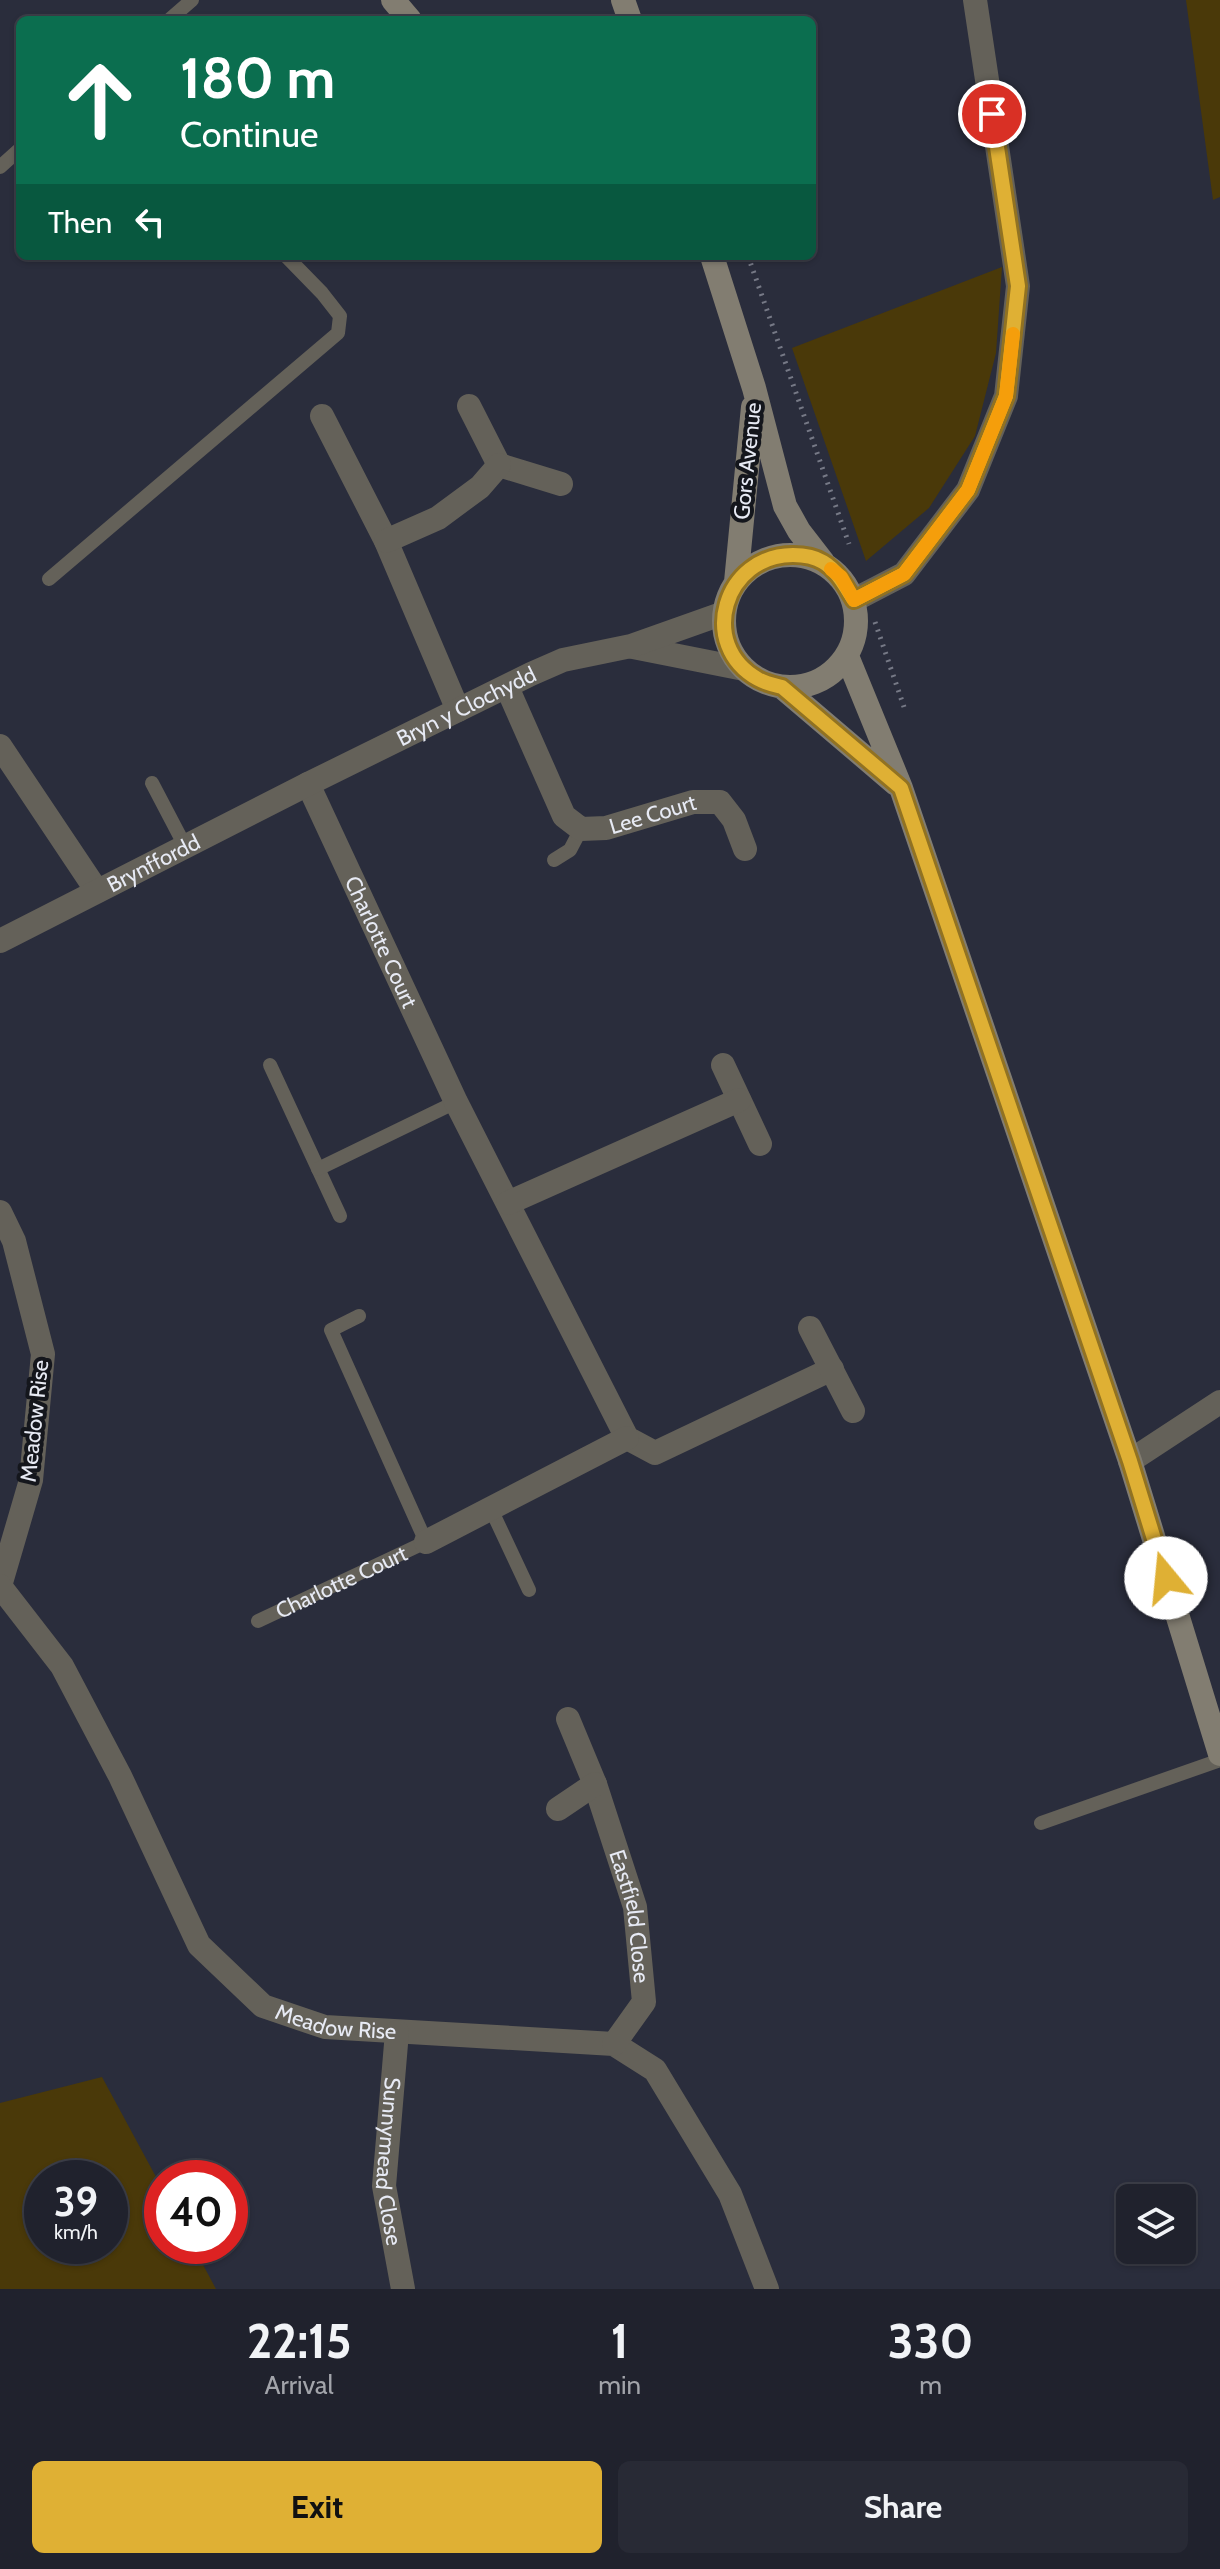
<!DOCTYPE html>
<style>
:root{--surface:#20222d;--page:#282a35;--text:#f1f3f6;--muted:#a2a4aa;--line:#3d3f49;--accent:#dfb034}
body{margin:0;font-family:Cabin,sans-serif;background:var(--page);color:var(--text);height:100vh;display:flex;flex-direction:column;font-size:30px;white-space:nowrap}
*{box-sizing:border-box;margin:0}
p{font-size:26px;color:var(--muted)}
.icon{flex:none;width:44px;height:44px;fill:none;stroke:currentColor;stroke-width:2;stroke-linecap:round;stroke-linejoin:round}
.map{position:relative;height:2289px;overflow:hidden}
.side{display:flex;flex-direction:column;background:var(--surface);flex:1}
.side>*{flex:none}
.top-card{position:absolute;left:16px;top:16px;width:800px;height:244px;border-radius:12px;box-shadow:0 2px 6px #0004,0 0 0 2px var(--line);background:#0b6e4f;color:#fff;overflow:hidden}
.controls{position:absolute;left:1116px;top:2184px;display:grid;gap:16px}
.controls a{display:grid;place-items:center;width:80px;height:80px;border-radius:12px;background:var(--surface);box-shadow:0 2px 6px #0004,0 0 0 2px var(--line);font-size:40px}
.speed{position:absolute;left:24px;top:2160px;display:flex;gap:16px;font-size:40px;font-weight:700;text-align:center}
.speed>*{display:grid;place-content:center;width:104px;height:104px;border-radius:50%;background:var(--surface);box-shadow:0 2px 6px #0004,0 0 0 2px var(--line);line-height:1}
.speed small{font-size:20px;font-weight:400}
.speed .limit{border:12px solid #d22;background:#fff;color:#111}
.pin{position:absolute;display:grid;place-items:center;width:68px;height:68px;color:#fff;margin:-34px;border:4px solid #fff;border-radius:50%;box-shadow:0 2px 8px #0007}
.me{position:absolute;width:88px;margin:-44px;rotate:343deg;stroke-linejoin:round;filter:drop-shadow(0 0 6px #0008)}
.turn{display:flex;align-items:center;gap:28px;height:168px;padding:0 32px;font-size:36px}
.turn .icon{width:104px;height:104px;stroke-width:2.5}
.turn b{display:block;font-size:56px;line-height:68px}
.then{display:flex;align-items:center;height:76px;padding:0 32px;background:#0003;gap:16px;font-size:30px}
.eta{display:flex;justify-content:space-evenly;align-items:center;height:136px;text-align:center}
.eta b{font-size:48px;font-weight:700;line-height:56px}
.action{display:flex;gap:16px;margin-top:auto;padding:16px 32px}
.action a{flex:1;height:92px;border-radius:12px;background:var(--accent);color:#111;font-size:32px;font-weight:700;line-height:92px;text-align:center}
.action a+a{background:var(--page);color:var(--text)}
.map>svg:first-child{display:block}
</style>
<div class="map">
<svg width="1220" height="2289" viewBox="0 0 1220 2289">
<rect width="100%" height="100%" fill="#2a2d3c"/>
<!-- green -->
<path fill="#4a3909" fill-rule="evenodd" d="M1186 0H1220V197L1213 200Z
M1002 267 996 353 975 436 929 508 866 561 792 348Z
M102 2077 162 2188V2246H193L216 2289H0V2103ZM110 2178V2246H42V2178Z"/>
<g fill="none" stroke-linecap="round" stroke-linejoin="round">
<!-- path -->
<path stroke="#767986" stroke-width="5" stroke-dasharray="2 6" stroke-linecap="butt" d="M748 256 849 544
M875 622 904 707"/>
<!-- lane -->
<g stroke="#646159" stroke-width="14">
<path d="M169 20 192 0"/>
<path d="M0 167 20 149"/>
<path d="M49 579 338 333 340 316 322 293 286 256"/>
<path d="M152 783 185 846"/>
<path d="M554 860 570 850 581 829"/>
<path d="M270 1065 340 1216"/>
<path d="M318 1169 456 1102"/>
<path d="M491 1509 529 1590"/>
<path id="s1" d="M258 1621 426 1542 331 1330 359 1316"/>
<path d="M1041 1823 1220 1760"/>
</g>
<!-- street -->
<g stroke="#646159" stroke-width="24">
<path d="M469 406 499 465 561 484"/>
<path d="M322 416 386 541 458 710"/>
<path d="M386 541 438 518 480 487 499 465"/>
<path d="M854 600 904 574 968 490 1006 396 1018 286 975 0"/>
<path d="M633 647 744 669"/>
<path id="s2" d="M507 687 564 816 581 829 606 828 693 802H720L734 820 745 849"/>
<path d="M0 746 97 891"/>
<path id="s3" d="M308 784 456 1102 627 1438 655 1453 832 1369"/>
<path id="s4" d="M0 941 308 784 531 674 563 660 631 646 724 613"/>
<path d="M723 1065 760 1144"/>
<path d="M508 1203 739 1100"/>
<path d="M0 1212 14 1241 43 1354 31 1480 0 1586"/>
<path d="M810 1328 853 1411"/>
<path d="M1130 1461 1220 1402"/>
<path d="M426 1542 627 1438"/>
<path id="s5" d="M0 1586 62 1666 120 1776 199 1945 263 2006 325 2027 614 2044 655 2070 730 2194 767 2289"/>
<path id="s6" d="M568 1719 595 1784 635 1907 644 2002 614 2044"/>
<path d="M558 1809 595 1784"/>
<path id="s7" d="M397 2032 384 2186 403 2289"/>
</g>
<!-- secondary -->
<path stroke="#827d71" stroke-width="24" d="M393 0 410 20
M623 0 630 20
M712 256 754 388 785 506 799 531 823 562
M724 621a66 66 0 1 1 132 0a66 66 0 1 1-132 0Z
M736 582 753 407
M847 656 901 788 1130 1461 1220 1754
M782 687 896 784"/>
</g>
<g fill="none" stroke-linecap="round" stroke-linejoin="round">
<defs>
<path id="route" d="M992 114 1018 286 1006 396 968 490 904 574 854 600C845 586 838 571 823 562 815 557 803 555 793 555 724 555 697 645 758 679 765 683 774 685 782 687L901 788 1130 1461 1166 1578"/>
</defs>
<!-- route casing -->
<use href="#route" stroke="#917222" stroke-width="20"/>
<!-- route -->
<use href="#route" stroke="#dfb034" stroke-width="14"/>
<!-- slow -->
<path stroke="#f59e0b" stroke-width="14" d="M831 569 841 577 854 600 904 574 968 490 1006 396 1013 334"/>
</g>
<g text-anchor="middle" stroke-width="8" stroke-linejoin="round" paint-order="stroke">
<!-- street labels -->
<g font-size="22" fill="#e7eaf4" stroke="#14161c">
<text transform="translate(747 461) rotate(-84)" y="8">Gors Avenue</text>
<text dy="8" stroke="none"><textPath href="#s4" startOffset="522">Bryn y Clochydd</textPath></text>
<text dy="8" stroke="none"><textPath href="#s2" startOffset="236">Lee Court</textPath></text>
<text dy="8" stroke="none"><textPath href="#s4" startOffset="172">Brynffordd</textPath></text>
<text dy="8" stroke="none"><textPath href="#s3" startOffset="174">Charlotte Court</textPath></text>
<text transform="translate(34 1421) rotate(-84)" y="8">Meadow Rise</text>
<text dy="8" stroke="none"><textPath href="#s1" startOffset="92">Charlotte Court</textPath></text>
<text dy="8" stroke="none"><textPath href="#s6" startOffset="208">Eastfield Close</textPath></text>
<text dy="8" stroke="none"><textPath href="#s5" startOffset="576">Meadow Rise</textPath></text>
<text dy="8" stroke="none"><textPath href="#s7" startOffset="130">Sunnymead Close</textPath></text>
</g>
</g>
</svg>
<div class="controls">
<a><svg class="icon" aria-label="layers" viewBox="0 0 24 24"><path d="M12 4l9 5-9 5-9-5zM3 14l9 5 9-5"/></svg></a>
</div>
<div class="speed"><div>39<small>km/h</small></div><div class="limit">40</div></div>
<div class="pin" style="left:992px;top:114px;background:#d93025"><svg class="icon" aria-label="arrive" viewBox="0 0 24 24"><path d="M6 21V4h12l-3 4 3 4H6"/></svg></div>
<svg class="me" style="left:1166px;top:1578px" viewBox="-20 -20 40 40"><circle r="19" fill="#fff"/><path d="M0-13L10 11 0 6-10 11z" fill="#dfb034"/></svg>
<div class="top-card">
<div class="turn"><svg class="icon" aria-label="ahead" viewBox="0 0 24 24"><path d="M12 20V5M6 11l6-6 6 6"/></svg><div><b>180 m</b>Continue</div></div>
<div class="then">Then<svg class="icon" aria-label="left" viewBox="0 0 24 24"><path d="M17 20v-9H6M10 6l-5 5 5 5"/></svg></div>
</div>
</div>
<section class="side">
<div class="eta">
<div><b>22:15</b><p>Arrival</p></div>
<div><b>1</b><p>min</p></div>
<div><b>330</b><p>m</p></div>
</div>
<div class="action"><a>Exit</a><a>Share</a></div>
</section>
